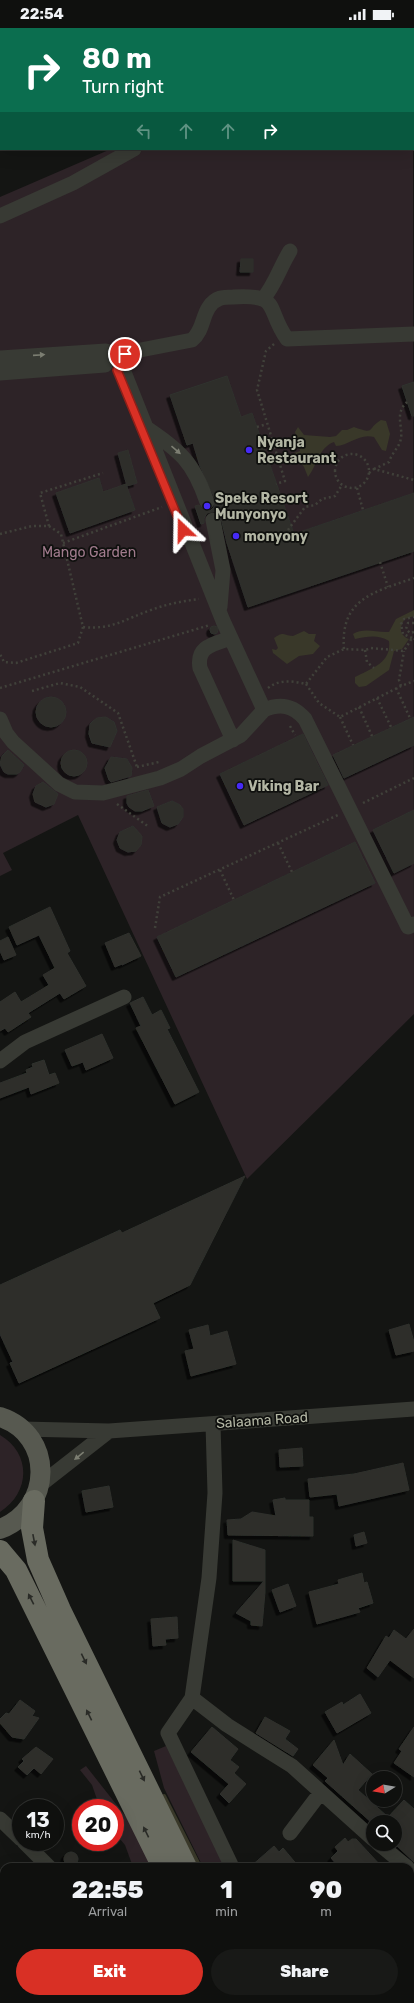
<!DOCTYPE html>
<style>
:root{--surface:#0f100e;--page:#181917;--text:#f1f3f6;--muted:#9b9d9e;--line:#2f302e;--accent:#d93025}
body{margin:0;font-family:Rubik,sans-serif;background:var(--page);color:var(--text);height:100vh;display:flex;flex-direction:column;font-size:15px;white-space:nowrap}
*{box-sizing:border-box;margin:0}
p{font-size:13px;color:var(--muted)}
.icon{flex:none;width:22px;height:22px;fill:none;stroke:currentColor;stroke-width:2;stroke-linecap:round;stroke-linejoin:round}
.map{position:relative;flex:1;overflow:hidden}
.side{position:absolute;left:0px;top:1835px;width:414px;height:140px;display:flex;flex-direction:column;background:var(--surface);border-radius:12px 12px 0 0;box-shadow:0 4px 16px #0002,0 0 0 1px var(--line)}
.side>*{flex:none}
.top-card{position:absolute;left:0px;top:0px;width:414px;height:122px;box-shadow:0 4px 16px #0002,0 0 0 1px var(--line);background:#0b6e4f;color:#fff;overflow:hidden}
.needle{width:26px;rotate:259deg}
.controls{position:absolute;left:366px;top:1743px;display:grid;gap:8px}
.controls a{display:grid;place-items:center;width:36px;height:36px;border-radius:50%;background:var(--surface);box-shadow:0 4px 16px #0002,0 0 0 1px var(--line);font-size:20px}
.speed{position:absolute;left:12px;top:1771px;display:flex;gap:8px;font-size:20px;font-weight:700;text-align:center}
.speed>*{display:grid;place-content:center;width:52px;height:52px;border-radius:50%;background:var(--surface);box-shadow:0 4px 16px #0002,0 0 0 1px var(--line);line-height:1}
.speed small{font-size:10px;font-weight:400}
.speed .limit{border:6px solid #d22;background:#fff;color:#111}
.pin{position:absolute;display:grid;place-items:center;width:34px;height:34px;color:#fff;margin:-17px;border:2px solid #fff;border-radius:50%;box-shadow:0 1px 4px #0007}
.me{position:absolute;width:44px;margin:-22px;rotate:337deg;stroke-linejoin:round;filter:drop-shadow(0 0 3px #0008)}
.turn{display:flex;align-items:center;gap:14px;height:84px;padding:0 16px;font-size:18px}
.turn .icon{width:52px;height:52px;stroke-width:2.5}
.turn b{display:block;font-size:28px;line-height:34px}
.lanes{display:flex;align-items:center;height:38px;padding:0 16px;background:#0003;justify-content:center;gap:20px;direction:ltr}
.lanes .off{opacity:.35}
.eta{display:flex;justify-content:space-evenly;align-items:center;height:68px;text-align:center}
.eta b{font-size:24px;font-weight:800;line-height:28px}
.action{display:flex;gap:8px;margin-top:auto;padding:8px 16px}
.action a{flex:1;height:46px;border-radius:24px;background:var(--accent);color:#fff;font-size:16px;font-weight:800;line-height:46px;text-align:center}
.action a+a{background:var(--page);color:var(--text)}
.status{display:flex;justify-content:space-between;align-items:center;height:28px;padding:0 20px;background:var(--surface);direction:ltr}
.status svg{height:11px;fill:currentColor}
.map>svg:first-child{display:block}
</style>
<div class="status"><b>22:54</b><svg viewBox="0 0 49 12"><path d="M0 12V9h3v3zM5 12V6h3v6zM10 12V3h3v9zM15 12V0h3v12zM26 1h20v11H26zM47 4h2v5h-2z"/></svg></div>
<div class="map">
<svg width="414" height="1975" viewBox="0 0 414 1975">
<defs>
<filter id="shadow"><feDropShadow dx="-3.5" dy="3.5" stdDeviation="0" flood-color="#0009"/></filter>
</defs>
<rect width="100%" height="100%" fill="#141513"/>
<!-- green -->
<path fill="#2d2327" d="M43 0H241L239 1Z
M413 40 414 986 247 1151 78 787 3 825 12 842 0 848V169L111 121H413Z
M0 1407C32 1426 30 1465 0 1484Z
M166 1718 227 1839H203L164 1760 154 1723Z
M86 1738 127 1790 155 1839H133L125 1817 115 1805V1780H100L92 1757 80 1742Z
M191 1971H219L221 1975H193Z
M270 1971H298L301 1975H272Z"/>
<!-- water -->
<path fill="#393829" d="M377 0H414V41L413 1Z
M381 392 386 393 390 406 386 423 382 422 374 409C359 405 350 417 336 418L334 414C319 419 317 438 308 449L304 439 294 425 300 423 295 404 298 399 304 407 330 409 336 408 342 402H347L354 399C376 407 366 401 381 392Z
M414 582V588L405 591C399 599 399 607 409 611L402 621 394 623 389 642 366 658 359 659 355 655V649C370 641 392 635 389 613 377 606 367 609 355 611L353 606C365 599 376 605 389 604L396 591Z
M304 603 309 606H316L314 613 320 618 313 626 299 628 287 636 273 625 272 621 276 622 278 620 274 610C284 603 282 607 293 608Z"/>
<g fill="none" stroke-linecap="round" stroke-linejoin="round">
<!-- stream -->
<path stroke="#393829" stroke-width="4" d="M164 1768 200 1839
M266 1971 268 1975"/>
</g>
<!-- building -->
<path fill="#2e2f2b" stroke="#2f312d" filter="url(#shadow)" d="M241 231H253V244H240Z
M227 348 241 389 252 385 294 506 414 465V523L248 579 227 515 220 486 216 483 207 485 204 490V495L201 496 195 478 199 477 202 481 210 483 214 479 215 471 200 438 193 415 187 417 170 367Z
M414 354V388H412L402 358Z
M128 422 137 455 127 458 118 425Z
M99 450 103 464 126 456 135 482 70 505 56 465Z
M210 602a4 4 0 1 1 8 0a4 4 0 1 1-8 0Z
M36 684a15 15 0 1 1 30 0a15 15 0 1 1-30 0Z
M106 689 114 694 117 703 110 719 92 715 89 706 90 696 93 693 97 690Z
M414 689V717L344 750 333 727Z
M303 706 328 757 244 797 220 746Z
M8 722 24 737 20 744 17 746H8L4 744 0 736 2 728Z
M61 735a13 13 0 1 1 26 0a13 13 0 1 1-26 0Z
M111 729 127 731 132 740 131 748 111 754 109 752 105 740Z
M43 754 58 766 54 776 46 779 35 774 33 766 36 758Z
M148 762 154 778 142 783H135L129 779 127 775V768Z
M172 773 180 777 183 781V789L178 796 170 799 162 795 157 779Z
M414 782V835L394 845 373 802Z
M133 798 142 808 141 817 136 823 128 824 120 820 117 812 120 804Z
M355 814 375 855 176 949 157 909Z
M50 879 70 923 67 925 86 958 64 971 60 965 28 985 31 989 8 1004 5 1000 0 1003V974L15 964 21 974 49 957 43 947 55 940 39 907 17 917 9 899Z
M129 905 141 928 122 937V936L115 939 105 915Z
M8 909 16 927 4 932 0 923V913Z
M143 969 152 987 161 982 170 1000 167 1001 199 1064 175 1076 136 1000 141 998 130 975Z
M102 1006 113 1030 86 1042 83 1034 72 1038 65 1022Z
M44 1032 49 1047 55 1045 59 1055 31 1066 29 1059 0 1070V1055L27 1045 26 1042 33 1039 32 1036Z
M245 1148 190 1257 153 1275 160 1290 19 1355 10 1335 13 1334 0 1306V1257L120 1202 122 1205Z
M409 1296 414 1314V1323L396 1327 389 1302Z
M208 1297 210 1308 227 1303 236 1336 191 1348 185 1323 194 1321 189 1302Z
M302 1420 303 1438 280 1439 279 1422Z
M403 1435 409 1462 339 1478 337 1466 310 1469 308 1451 354 1446Z
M109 1458 113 1479 86 1484 82 1463Z
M285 1470V1472H309V1489H313V1508L228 1507 227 1492 241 1491 252 1484 276 1488 273 1472Z
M364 1504 367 1515 356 1518 354 1507Z
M233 1512 265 1522V1564L262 1598 251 1597V1593L236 1585 264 1553H233Z
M362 1545 364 1555 367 1554 373 1575 358 1580 360 1584 317 1596 309 1564 339 1556 338 1552Z
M288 1556 296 1578 280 1584 272 1562Z
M177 1589 178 1610 165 1611 166 1617 153 1618 151 1591Z
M414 1601V1650L390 1632 378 1649 367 1640 386 1608 389 1610 394 1602 406 1611Z
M360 1666 371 1685 337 1705 325 1684 342 1674 343 1677Z
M20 1672 35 1683 32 1688 39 1690 24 1711 12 1709 0 1695V1691L6 1685 9 1686Z
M265 1689 290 1703 285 1711 298 1721 293 1728 256 1705Z
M212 1699 238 1721 230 1732 239 1739 234 1745 246 1756 229 1775 220 1766 229 1756 191 1724Z
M414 1699V1749L394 1735 402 1723 399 1721Z
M334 1712 343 1737 350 1726 372 1746 358 1762 388 1789 404 1772 414 1781V1834L395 1816V1794H371L325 1753 328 1750 313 1737Z
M36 1719 53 1731 41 1746 34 1740 27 1747 18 1739 24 1733 22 1731Z
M345 1810 348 1814 352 1811H356L382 1839H339L331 1830 338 1823 335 1819Z
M274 1818 279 1824 283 1820 299 1839H250Z
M64 1831a7 7 0 1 1 14 0a7 7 0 1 1-14 0Z"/>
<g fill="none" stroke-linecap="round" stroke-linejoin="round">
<!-- path -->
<path stroke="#40413a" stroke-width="2.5" stroke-dasharray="2 3" stroke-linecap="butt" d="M354 0 355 1
M274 316 266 323 257 362 285 453 276 456
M257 399 267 396
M335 443a17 17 0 1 1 34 0a17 17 0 1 1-34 0Z
M374 441 389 434C392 425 398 420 400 414 405 400 393 387 407 374
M369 445 374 441 414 452
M357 460 363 482
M49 498 40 465 103 445
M0 506 32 498H49L61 506 83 599 78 615 16 635 4 634 0 626
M285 506 305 479 315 477 322 471 335 468 342 457
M63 515 162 479
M380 534 388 559
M414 595H408L406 601 410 605 414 604
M83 599C112 602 125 591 151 582 167 576 183 573 199 571
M412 610 403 606 401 596 404 591 414 589
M344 621C340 570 375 564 414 550
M365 622 367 634 374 640
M306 656 319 675 340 689 401 658 414 653
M401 658 399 652 404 623
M0 660 210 597
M268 660C279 651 293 653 306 656L327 629 344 621 365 622 371 620 404 623 412 610 414 611
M396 660 410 690
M32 663 60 655 80 659 118 685 137 739
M377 670 391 699
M359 679 372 708
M340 689 353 717
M290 698 295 707
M137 739 159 734
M363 775 414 750
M117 776 149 799
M278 815 292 844
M220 842 234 872
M155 900 160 869 338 787
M304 1971 307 1975"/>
<!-- minor -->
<path stroke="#383a34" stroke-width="15" d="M413 59 414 60
M0 188 73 155 134 121
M263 271C275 257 280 239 290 223
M125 325 192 312C203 303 202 289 209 279 216 269 223 269 233 269 282 266 265 280 287 311L414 306
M0 330 106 323
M122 339 223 593 264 682C280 675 293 677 305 691L408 899 414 896
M0 345 105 337
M145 399C180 423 193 433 207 474
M213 492 223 542 220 579
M231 610C214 616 196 618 200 640L233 712
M0 691 6 705 13 714 59 756 75 764 103 765 160 750 181 741 201 728 241 707 264 682
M0 1033 25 1014 124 969
M213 1396 215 1465 209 1550 192 1670 168 1705 232 1839
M22 1401 109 1403 414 1381
M40 1457 109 1403
M192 1670 227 1697 292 1738 373 1811
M0 1791 21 1811
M290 1805 321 1764
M24 1814 49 1839
M379 1816 407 1839
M165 1971 168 1975
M109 1975 112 1971"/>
<!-- major -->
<path stroke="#575950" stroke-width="20" d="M0 1389C55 1407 53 1481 0 1501"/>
<!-- highway -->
<path stroke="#696b60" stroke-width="22" d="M34 1473 32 1500 38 1532 60 1582 186 1839
M0 1523 16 1542 163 1839
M228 1971 230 1975
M251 1971 253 1975"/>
</g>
<!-- one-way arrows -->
<defs><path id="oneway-solid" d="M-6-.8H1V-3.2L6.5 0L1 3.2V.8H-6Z"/></defs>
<g fill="#7c7e72">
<use href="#oneway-solid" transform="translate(39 327) rotate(-4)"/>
<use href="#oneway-solid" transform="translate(176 422) rotate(41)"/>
<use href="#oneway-solid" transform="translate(79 1428) rotate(141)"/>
</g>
<g fill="#2a2b27">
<use href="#oneway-solid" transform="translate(34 1512) rotate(79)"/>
<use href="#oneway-solid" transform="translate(31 1571) rotate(-117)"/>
<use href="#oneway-solid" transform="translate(84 1631) rotate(64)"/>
<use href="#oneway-solid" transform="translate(89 1687) rotate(-116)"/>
<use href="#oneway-solid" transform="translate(142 1748) rotate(64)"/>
<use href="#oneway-solid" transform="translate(146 1804) rotate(-116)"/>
</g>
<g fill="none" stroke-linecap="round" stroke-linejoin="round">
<defs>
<path id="route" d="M125 326V335L117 342 183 502"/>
</defs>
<!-- route casing -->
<use href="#route" stroke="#8d1f18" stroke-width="10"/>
<!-- route -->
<use href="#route" stroke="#d93025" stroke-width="7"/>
</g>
<!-- markers -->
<g fill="#462af6" stroke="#0f100e" stroke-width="1.5">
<circle cx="249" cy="422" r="4"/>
<circle cx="207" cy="478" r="4"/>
<circle cx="236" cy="508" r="4"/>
<circle cx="240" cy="758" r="4"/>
</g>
<g text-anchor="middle" stroke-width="3.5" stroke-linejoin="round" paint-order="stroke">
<!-- poi labels -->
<g font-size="14" font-weight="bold" fill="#b3b6a4" stroke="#0f100e" text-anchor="start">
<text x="257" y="419">Nyanja<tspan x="257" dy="16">Restaurant</tspan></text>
<text x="215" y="475">Speke Resort<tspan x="215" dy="16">Munyonyo</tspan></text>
<text x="244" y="513">monyony</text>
<text x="248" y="763">Viking Bar</text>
</g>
<!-- park labels -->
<g font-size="14" fill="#a17b8d" stroke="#0f100e">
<text x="89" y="529">Mango Garden</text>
</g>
<!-- street labels -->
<g font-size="14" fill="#b3b6a4" stroke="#0f100e">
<text transform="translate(262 1392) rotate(-4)" y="5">Salaama Road</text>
</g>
</g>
</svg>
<div class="controls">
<a><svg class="needle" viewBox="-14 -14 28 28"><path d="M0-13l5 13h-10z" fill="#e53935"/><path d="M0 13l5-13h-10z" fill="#9b9d9e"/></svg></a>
<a><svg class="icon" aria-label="search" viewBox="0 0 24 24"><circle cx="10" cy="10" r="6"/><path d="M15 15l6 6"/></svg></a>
</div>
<div class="speed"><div>13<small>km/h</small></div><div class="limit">20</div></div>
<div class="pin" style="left:125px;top:326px;background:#d93025"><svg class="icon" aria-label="arrive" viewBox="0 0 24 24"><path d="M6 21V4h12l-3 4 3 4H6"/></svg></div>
<svg class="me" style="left:183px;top:502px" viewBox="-20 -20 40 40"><path d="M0-17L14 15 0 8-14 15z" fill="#d93025" stroke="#fff" stroke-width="4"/></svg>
<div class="top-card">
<div class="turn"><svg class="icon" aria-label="right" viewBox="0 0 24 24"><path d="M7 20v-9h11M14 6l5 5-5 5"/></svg><div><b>80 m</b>Turn right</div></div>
<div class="lanes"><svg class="icon off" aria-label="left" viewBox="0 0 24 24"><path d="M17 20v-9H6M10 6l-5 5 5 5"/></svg><svg class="icon off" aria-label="ahead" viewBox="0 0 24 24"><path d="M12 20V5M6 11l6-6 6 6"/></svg><svg class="icon off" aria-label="ahead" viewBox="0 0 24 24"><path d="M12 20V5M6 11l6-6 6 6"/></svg><svg class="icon" aria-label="right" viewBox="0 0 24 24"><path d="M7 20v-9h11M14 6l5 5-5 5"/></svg></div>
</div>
<section class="side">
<div class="eta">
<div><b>22:55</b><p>Arrival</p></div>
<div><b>1</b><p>min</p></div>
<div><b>90</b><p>m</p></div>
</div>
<div class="action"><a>Exit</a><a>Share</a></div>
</section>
</div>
